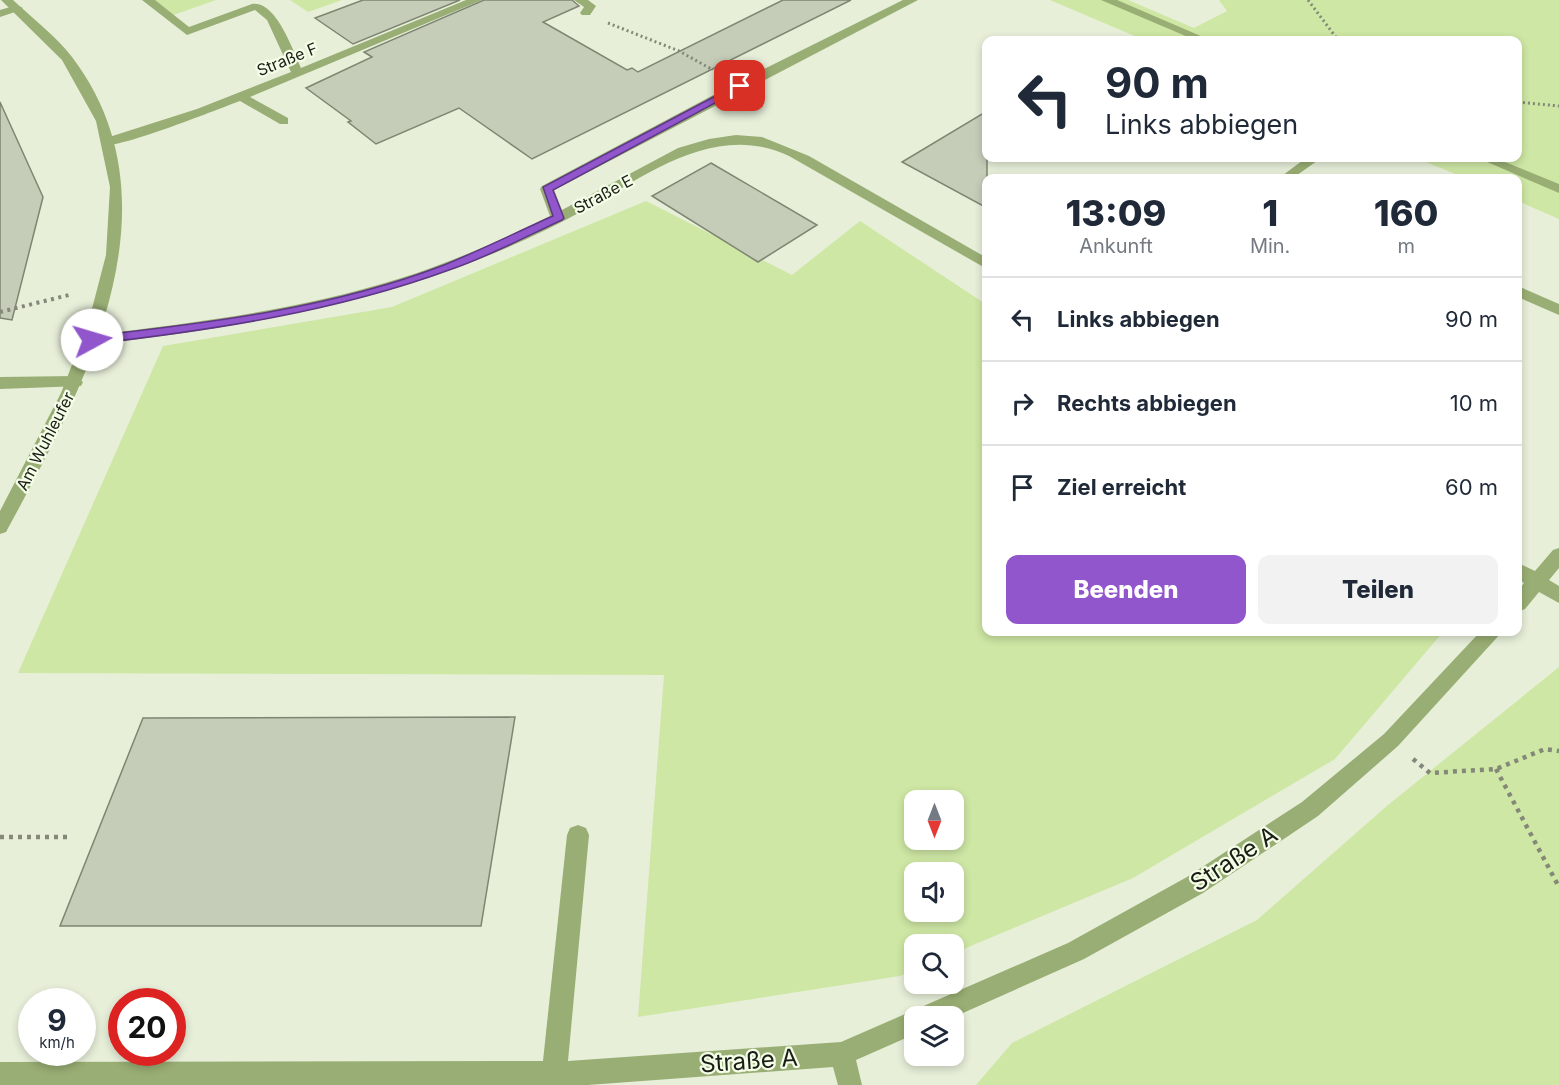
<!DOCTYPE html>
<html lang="de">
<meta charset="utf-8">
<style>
:root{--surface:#fff;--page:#f2f2f3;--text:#1f2937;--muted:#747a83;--line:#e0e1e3;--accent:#9155cc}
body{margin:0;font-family:Inter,sans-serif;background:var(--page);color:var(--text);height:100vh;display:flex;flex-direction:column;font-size:22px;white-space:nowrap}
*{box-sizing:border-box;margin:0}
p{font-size:20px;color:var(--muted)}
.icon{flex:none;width:33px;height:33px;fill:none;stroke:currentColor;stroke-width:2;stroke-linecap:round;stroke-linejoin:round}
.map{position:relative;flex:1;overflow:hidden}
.side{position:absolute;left:982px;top:174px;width:540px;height:462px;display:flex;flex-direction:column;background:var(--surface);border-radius:12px;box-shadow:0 3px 9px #0003}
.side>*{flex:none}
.hud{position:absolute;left:982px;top:36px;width:540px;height:126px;border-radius:12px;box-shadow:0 3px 9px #0003;background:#fff;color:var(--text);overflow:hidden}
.needle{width:39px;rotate:180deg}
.tools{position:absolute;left:904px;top:790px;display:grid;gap:12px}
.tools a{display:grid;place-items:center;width:60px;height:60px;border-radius:12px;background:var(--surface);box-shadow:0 3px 9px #0003;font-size:30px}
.speed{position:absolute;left:18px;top:988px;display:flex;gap:12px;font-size:30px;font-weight:700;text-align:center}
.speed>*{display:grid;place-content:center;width:78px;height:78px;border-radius:50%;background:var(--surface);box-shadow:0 3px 9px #0003;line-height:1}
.speed small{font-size:15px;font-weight:400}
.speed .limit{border:9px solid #d22;background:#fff;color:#111}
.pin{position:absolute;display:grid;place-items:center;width:51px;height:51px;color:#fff;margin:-26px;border-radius:12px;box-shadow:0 3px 9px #0006}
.me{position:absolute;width:66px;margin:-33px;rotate:84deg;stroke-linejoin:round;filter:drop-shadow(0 0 4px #0008)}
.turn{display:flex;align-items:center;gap:21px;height:126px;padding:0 24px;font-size:27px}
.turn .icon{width:78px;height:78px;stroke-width:2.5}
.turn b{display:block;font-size:42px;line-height:51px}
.eta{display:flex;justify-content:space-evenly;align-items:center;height:102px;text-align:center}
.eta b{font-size:36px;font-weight:800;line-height:42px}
.action{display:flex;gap:12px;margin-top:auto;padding:12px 24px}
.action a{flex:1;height:69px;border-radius:12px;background:var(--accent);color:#fff;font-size:24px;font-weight:800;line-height:69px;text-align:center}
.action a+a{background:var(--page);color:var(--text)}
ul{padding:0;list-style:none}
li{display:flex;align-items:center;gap:18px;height:84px;padding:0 24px;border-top:2px solid var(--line)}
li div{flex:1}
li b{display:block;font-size:22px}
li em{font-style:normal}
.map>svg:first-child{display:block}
</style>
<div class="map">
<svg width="1559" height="1085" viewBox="0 0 1559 1085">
<rect width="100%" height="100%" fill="#e7efd9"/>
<!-- green -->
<path fill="#cee7a4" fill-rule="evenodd" d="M148 0H216L168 17Z
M290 0H342L308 12Z
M1050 0H1128L1194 28 1227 11 1219 0H1559V219L1518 201V178H1465L1416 158H1518V40H1144Z
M646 201 792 275 860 221 987 305V632H1443L1335 759 1133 878 954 953V945H915V970L900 976 638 1017 664 675 18 673 163 346 392 307ZM915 801H954V840H915ZM915 873H954V912H915Z
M1559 667V1085H976L1012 1043 1257 920 1388 805Z"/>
<!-- building -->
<path fill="#c5cdb8" stroke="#7e8572" stroke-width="1.5" d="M363 0H460L353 44 315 18Z
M484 0H572L579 6 543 22 627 70 632 68 638 72 783 0H851L532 159 459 108 376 144 348 122 351 121 306 88 372 57 364 52Z
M0 102 43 197 12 320 0 318Z
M987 111V208L902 162Z
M711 163 817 225 758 262 652 196Z
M515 717 481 926H60L143 718Z"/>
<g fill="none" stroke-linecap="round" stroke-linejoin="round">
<!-- path-far2 -->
<path stroke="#838879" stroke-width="3" stroke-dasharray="2 3" stroke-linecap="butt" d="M1308 0 1338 40
M608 23 679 51 713 70
M1518 102 1559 106"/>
<!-- path-far1 -->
<path stroke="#838879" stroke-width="4" stroke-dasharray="3 4.5" stroke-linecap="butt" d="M0 312 69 295"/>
<!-- path -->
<path stroke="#838879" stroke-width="4.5" stroke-dasharray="4 5" stroke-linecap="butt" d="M1413 759 1430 773 1496 769 1545 749 1559 751
M1496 769 1559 887
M0 837H68"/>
<!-- service -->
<path fill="#99ae74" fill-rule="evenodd" d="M142 0H155L189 27 252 4C276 0 293 51 301 68L466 0H482L250 97 288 118V124H280L240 101C218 109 119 149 103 145V139L197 109 291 72 267 20 255 10 187 35Z
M574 0H588L596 6 590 15H582L580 13 584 7Z
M903 0H918L554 190 562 210 678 148 709 139 736 135 762 137 809 156 987 258V269L789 156C715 121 647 175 584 210 428 296 266 324 92 345L84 340 92 335C195 323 299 310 398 279 451 263 501 240 550 216L540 189 542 186 736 83Z
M1101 0H1117L1210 40H1195Z
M17 5 23 8 21 10 0 17V10Z
M1306 158H1321L1293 178H1279Z
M1478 158H1495L1559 184V193Z
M1518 286 1559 304V315L1518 297Z
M75 376 83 382 81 386 0 389V377Z
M1559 548V568L1549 580 1559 586V603L1539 592 1525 609 1518 612V591L1524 583 1518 579V563L1535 571 1553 550Z
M1480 632H1502L1398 746 1318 816 1203 893 1084 959 954 1017H915V1034L856 1060 862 1085H838L833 1067 588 1085H0V1062L543 1061 567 835 570 828 578 825 586 828 589 835 568 1061 841 1042 1068 943 1187 877 1302 802 1384 734Z"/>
<!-- minor -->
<path fill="#99ae74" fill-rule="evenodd" d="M1 0H13C32 18 56 36 72 57 185 206 82 392 6 532L0 534V511L61 393 88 324 106 255 110 187 96 121 62 60Z"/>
</g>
<!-- route -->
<path fill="#9155cc" stroke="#5e3785" stroke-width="1.5" d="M740 83 744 86 743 88 553 190 564 218 562 220C525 237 488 257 449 270 334 312 213 330 92 344L86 340 92 336C210 323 332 308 444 265 481 250 517 232 553 216L543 187Z"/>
<g text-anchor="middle" stroke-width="4.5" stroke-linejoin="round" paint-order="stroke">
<!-- far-street labels -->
<g font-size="16" fill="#1a1d15" stroke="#f4fde7">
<text transform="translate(287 59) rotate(-22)" y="6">Straße F</text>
<text transform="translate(603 194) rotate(-28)" y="6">Straße E</text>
<text transform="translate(45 441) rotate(-63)" y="6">Am Wuhleufer</text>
</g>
<!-- near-street labels -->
<g font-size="24" fill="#1a1d15" stroke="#f4fde7">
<text transform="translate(1234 859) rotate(-33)" y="8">Straße A</text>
<text transform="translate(749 1061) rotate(-4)" y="8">Straße A</text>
</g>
</g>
</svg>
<div class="tools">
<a><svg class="needle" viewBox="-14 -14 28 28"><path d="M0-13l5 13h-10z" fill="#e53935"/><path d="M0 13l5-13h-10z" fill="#747a83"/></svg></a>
<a><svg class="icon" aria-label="sound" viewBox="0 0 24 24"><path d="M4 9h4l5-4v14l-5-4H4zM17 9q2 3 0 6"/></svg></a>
<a><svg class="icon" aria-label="search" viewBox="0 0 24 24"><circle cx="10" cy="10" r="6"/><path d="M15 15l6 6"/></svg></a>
<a><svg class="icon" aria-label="layers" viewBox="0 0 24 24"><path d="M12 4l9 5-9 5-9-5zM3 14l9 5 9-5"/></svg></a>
</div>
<div class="speed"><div>9<small>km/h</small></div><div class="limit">20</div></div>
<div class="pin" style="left:740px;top:86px;background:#d93025"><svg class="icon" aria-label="arrive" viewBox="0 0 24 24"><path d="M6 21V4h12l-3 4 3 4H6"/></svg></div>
<svg class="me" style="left:92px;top:340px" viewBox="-20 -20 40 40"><circle r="19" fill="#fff"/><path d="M0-13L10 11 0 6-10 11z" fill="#9155cc"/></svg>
<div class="hud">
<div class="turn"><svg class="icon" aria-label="left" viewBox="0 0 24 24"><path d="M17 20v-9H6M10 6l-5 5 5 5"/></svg><div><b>90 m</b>Links abbiegen</div></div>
</div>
<section class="side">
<div class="eta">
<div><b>13:09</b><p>Ankunft</p></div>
<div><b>1</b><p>Min.</p></div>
<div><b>160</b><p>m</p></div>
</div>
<ul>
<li><svg class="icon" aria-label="left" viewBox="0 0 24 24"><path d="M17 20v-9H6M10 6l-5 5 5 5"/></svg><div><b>Links abbiegen</b></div><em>90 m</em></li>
<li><svg class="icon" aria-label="right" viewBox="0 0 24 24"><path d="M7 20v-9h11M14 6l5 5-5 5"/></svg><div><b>Rechts abbiegen</b></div><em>10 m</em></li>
<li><svg class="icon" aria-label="arrive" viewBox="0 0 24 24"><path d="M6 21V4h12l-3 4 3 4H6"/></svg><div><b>Ziel erreicht</b></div><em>60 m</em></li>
</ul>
<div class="action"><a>Beenden</a><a>Teilen</a></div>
</section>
</div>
